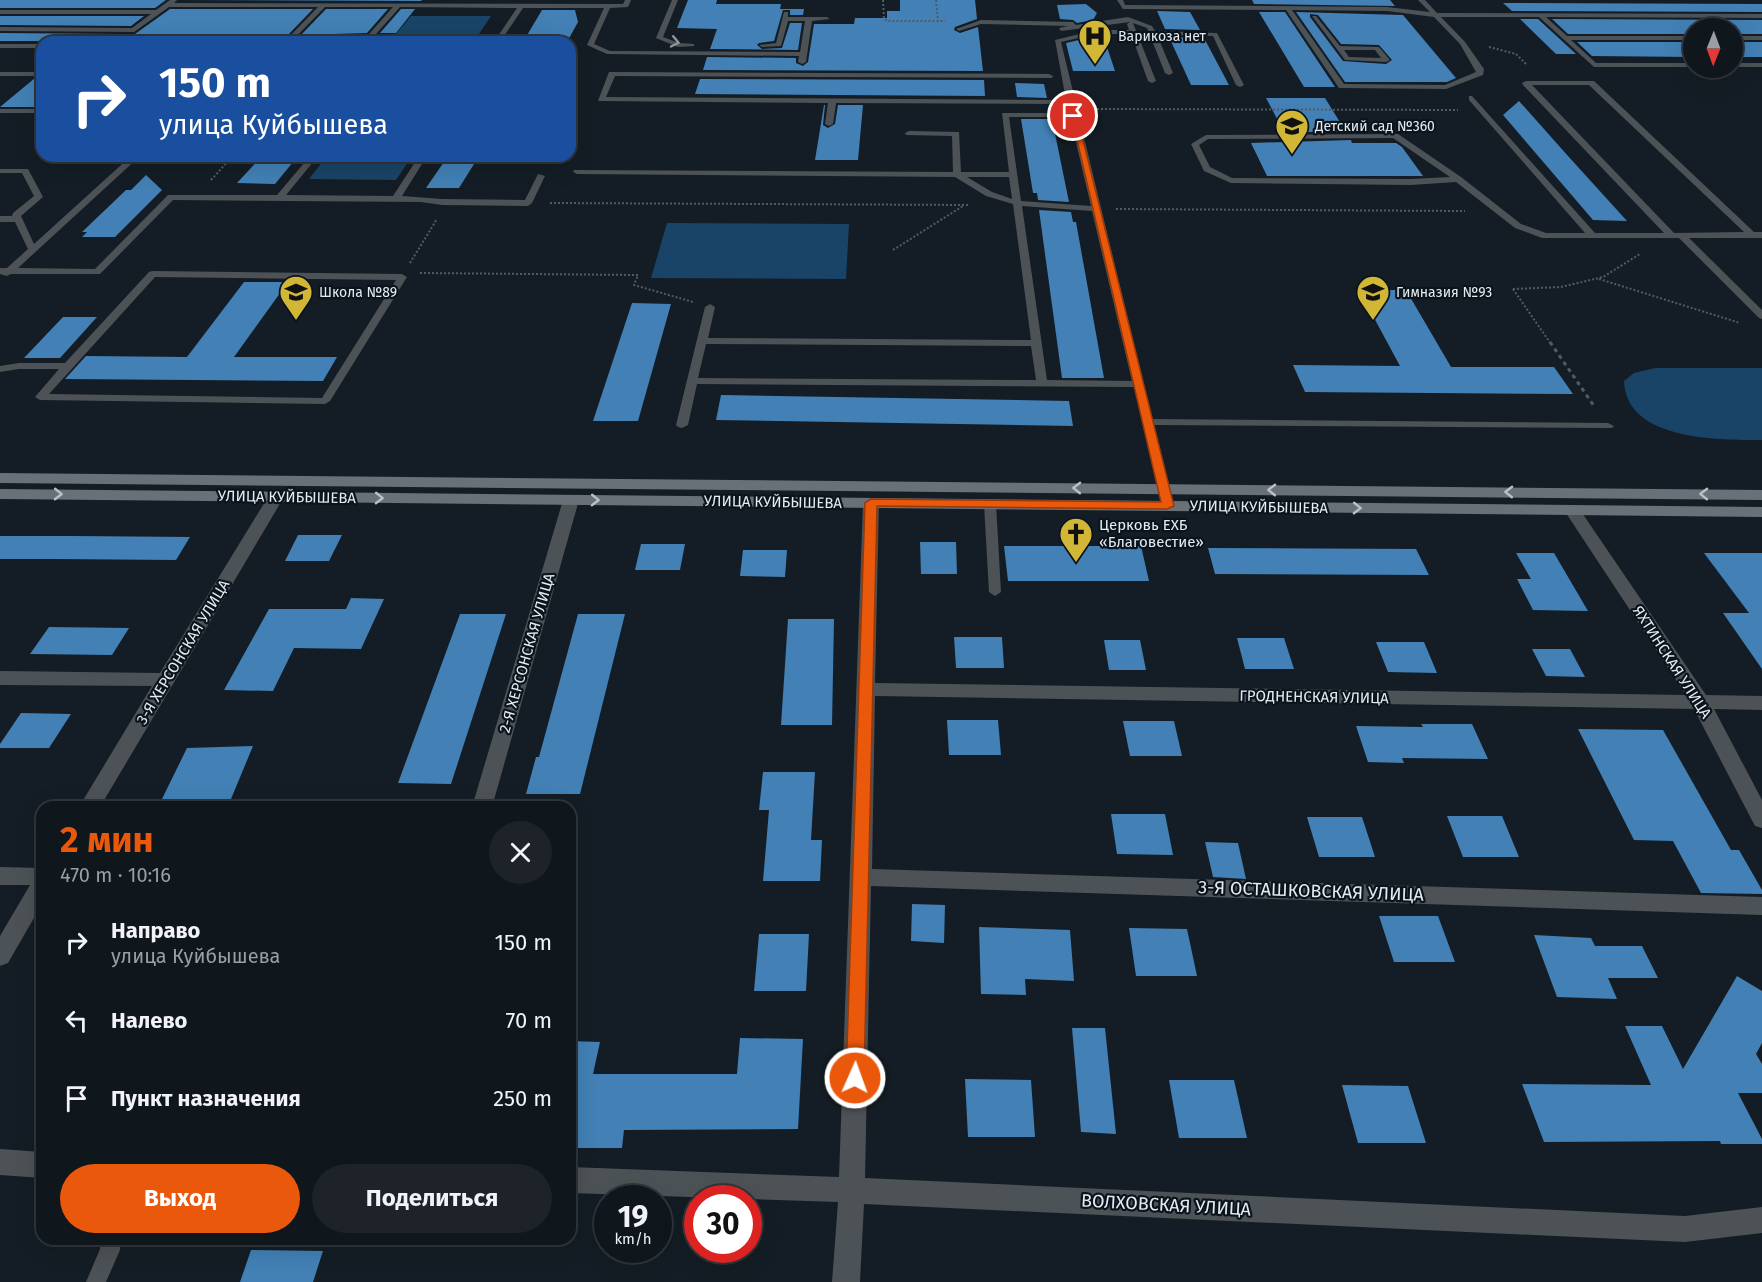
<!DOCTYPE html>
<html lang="ru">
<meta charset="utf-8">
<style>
:root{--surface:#0f161c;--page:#1d2329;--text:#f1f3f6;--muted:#9b9fa3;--line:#2f353b;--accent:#ea580c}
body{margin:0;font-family:"Fira Sans",sans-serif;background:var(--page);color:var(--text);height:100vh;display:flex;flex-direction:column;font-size:22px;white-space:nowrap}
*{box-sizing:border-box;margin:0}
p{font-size:20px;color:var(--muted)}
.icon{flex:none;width:33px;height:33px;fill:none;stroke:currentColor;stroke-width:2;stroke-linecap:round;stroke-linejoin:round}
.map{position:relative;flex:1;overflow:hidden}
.sheet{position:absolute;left:36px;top:801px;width:540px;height:444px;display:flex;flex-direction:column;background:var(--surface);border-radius:18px;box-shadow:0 6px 24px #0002,0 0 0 2px var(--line)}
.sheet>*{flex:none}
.guide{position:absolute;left:36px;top:36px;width:540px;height:126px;border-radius:18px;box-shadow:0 6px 24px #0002,0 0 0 2px var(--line);background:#1a4fa0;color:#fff;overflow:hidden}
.needle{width:39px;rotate:181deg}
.controls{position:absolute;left:1683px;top:18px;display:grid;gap:12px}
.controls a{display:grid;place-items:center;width:60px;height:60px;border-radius:50%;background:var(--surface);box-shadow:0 6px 24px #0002,0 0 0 2px var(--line);font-size:30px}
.speed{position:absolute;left:594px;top:1185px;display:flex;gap:12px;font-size:30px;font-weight:700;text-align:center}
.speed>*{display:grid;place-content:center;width:78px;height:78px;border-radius:50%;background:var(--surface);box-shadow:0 6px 24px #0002,0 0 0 2px var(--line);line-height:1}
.speed small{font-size:15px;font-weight:400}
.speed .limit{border:9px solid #d22;background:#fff;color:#111}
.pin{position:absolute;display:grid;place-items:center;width:51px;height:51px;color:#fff;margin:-26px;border:3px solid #fff;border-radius:50%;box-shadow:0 2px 6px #0007}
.me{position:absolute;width:66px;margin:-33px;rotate:2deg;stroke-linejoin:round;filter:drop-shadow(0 0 4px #0008)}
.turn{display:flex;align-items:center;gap:21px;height:126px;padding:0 24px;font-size:27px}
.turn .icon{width:78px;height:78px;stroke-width:2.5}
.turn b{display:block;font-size:42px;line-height:51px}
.round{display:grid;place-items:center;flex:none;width:63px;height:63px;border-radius:32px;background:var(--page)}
.summary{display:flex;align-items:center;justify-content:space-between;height:102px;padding:0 24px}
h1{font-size:36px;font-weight:700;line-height:45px;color:var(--accent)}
.primary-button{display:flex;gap:12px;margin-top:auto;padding:12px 24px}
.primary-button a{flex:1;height:69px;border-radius:36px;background:var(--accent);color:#fff;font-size:24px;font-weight:700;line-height:69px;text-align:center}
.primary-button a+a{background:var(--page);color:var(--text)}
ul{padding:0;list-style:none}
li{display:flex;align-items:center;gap:18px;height:78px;padding:0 24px}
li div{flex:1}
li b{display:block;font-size:22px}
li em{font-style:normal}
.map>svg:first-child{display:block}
</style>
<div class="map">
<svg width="1762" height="1282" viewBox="0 0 1762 1282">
<rect width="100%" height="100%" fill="#141d25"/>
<!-- green -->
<path fill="#194467" d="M411 16H491L475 40H391Z
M327 156H412L396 180 309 179Z
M667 223 849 224 846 279 651 278Z
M1655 368H1762V440C1720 440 1626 441 1624 381L1634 373Z"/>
<!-- building -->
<path fill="#4280b5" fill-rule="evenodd" d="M0 0H166L155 8H0Z
M179 0H422L421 1Z
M688 0H717L716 4H781L780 9H804L803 15H790V10H783L774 41 759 43 757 45 762 49 782 48 790 23H802L798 50 710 49 717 29 677 28Z
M900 0H975L977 19 955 27 954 30 960 33 978 27 983 71 703 70 707 57 796 58V63L803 66 808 62 814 24H854L855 18H887V11H900Z
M1252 0H1390L1395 6 1254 4Z
M1503 3 1762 4V12L1512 11Z
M1086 4 1097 13 1093 20 1077 23 1073 20 1060 19 1057 5Z
M170 9H313L288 35 135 34Z
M326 9H388L367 33 301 35Z
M401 9H415L396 33H380Z
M542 10H575L578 22 567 42H523Z
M1157 11 1190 12 1200 30 1165 29Z
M1259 12H1285L1335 87H1304Z
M1296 12 1403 15 1456 78 1447 82H1345ZM1310 14 1318 15 1341 44 1379 45 1392 60 1386 64 1343 61 1310 17Z
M0 16H144L131 26 0 25Z
M1520 19H1538L1576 54H1556Z
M1552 19 1762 20V34H1732V28H1694V34H1568Z
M0 33 120 34 111 41H0Z
M1169 37 1204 38 1229 85H1191Z
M1083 39 1081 43 1106 44 1115 71H1073L1066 43Z
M1577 42H1694V57L1592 56Z
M1732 42H1762V57H1732Z
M35 78H42V107H0Z
M700 79 984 80 985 96 695 94Z
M1015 83 1044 84 1047 98 1017 97Z
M1266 98H1325L1346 132H1284Z
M1519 101 1568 156 1627 221 1593 220 1503 115Z
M824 105H825L823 125 828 128 835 124 838 105H863L858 160H815Z
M1021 119H1052L1069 202 1038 200 1037 193H1033Z
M1351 140 1352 143H1396L1402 147 1423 176H1267L1251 143Z
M262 156H298L275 184 237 183Z
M448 156H479L459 188H426Z
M146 175 162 190 115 237H82L87 232H82L126 190H131Z
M1039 210 1071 212 1073 222H1076L1104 378H1062Z
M244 282H288L234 357H337L323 381 65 379 86 356 187 357Z
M1359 290H1406L1451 367H1554L1573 394 1305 392 1293 365 1400 366Z
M632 303 671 304 638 421H593Z
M63 317H97L60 358H24Z
M721 395 1069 401 1073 426 716 420Z
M298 535H342L329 561H285Z
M0 536H73L190 537 176 560 56 559H0Z
M920 542H956L957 574H921Z
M641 544H685L680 570H635Z
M1004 546H1141L1149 581H1008Z
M1208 548 1416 549 1429 575 1215 574Z
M743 550H787L785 577 740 576Z
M1516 553H1554L1588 611 1533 610 1517 579H1531Z
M1704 553H1762V669L1723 613H1749Z
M351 598 384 599 361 649 294 648 273 691 224 690 269 609H346Z
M460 614H506L451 784 398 783Z
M578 614H625L580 794H526L536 757H539Z
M788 619H834L832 725H781Z
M49 627 129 628 112 655 30 654Z
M954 637H1002L1004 668H956Z
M1237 638H1284L1294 669H1245Z
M1104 640H1140L1146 670H1109Z
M1376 642H1424L1437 673 1388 672Z
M1532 649H1570L1585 677 1546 676Z
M21 713 71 714 49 748H0V744Z
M947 720H998L1001 755H949Z
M1123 721H1174L1182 756H1130Z
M1421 724H1472L1488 759 1402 758 1404 763 1368 762 1356 726 1423 727Z
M1578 729 1663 730 1731 850H1739L1762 890V894L1701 893 1673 841 1634 840Z
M253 746 231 799 161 801 187 748Z
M763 772H815L811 840H822L820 881H763L769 810H759Z
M1111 814H1165L1173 855 1117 854Z
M1447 816H1502L1519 857H1463Z
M1307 817H1362L1375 857H1319Z
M1205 842 1238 843 1246 879 1213 877Z
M912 904 945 905 944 943 911 941Z
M1379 916H1438L1455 962H1394Z
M979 927 1070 930 1074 981 1025 979 1026 995 981 994Z
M1129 928 1187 929 1197 976H1136Z
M759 934H809L806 991H754Z
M1534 935 1591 938 1595 946H1642L1658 978H1608L1617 999 1557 997Z
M1737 976 1762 991V1043L1756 1054 1762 1064V1093H1738L1762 1139V1144H1721L1720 1141 1544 1142 1522 1084 1651 1085 1625 1026H1662L1683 1069Z
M1072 1028H1105L1116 1134 1081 1132Z
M740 1038 803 1039 798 1129 624 1130 622 1148H570V1041L600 1042 593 1074H737Z
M965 1079 1031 1080 1035 1137H968Z
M1169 1080H1234L1247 1138H1179Z
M1342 1085 1408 1086 1426 1143H1358Z
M251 1250 323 1251 313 1282H240Z"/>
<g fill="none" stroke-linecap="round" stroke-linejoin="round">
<!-- path-far1 -->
<path stroke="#535b62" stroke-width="2" stroke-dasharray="2 2" stroke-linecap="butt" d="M883 0 884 19 888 21H945
M936 0 938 21
M1489 47 1516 54 1527 65
M1093 109 1458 110
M169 156 167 158H254
M211 180 230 159
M550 203 969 205
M1116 209 1465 211
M893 250 963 206
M410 263 437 219
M420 273 638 275 634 285 693 302
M1599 279 1740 323
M1513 289 1561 287 1603 277 1640 254
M1513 289 1551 344"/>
<!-- path -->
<path stroke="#535b62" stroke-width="3" stroke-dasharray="4 4" stroke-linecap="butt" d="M1550 342 1594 406"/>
<!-- lane -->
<path fill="#4d5256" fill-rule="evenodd" d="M170 0H177L174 3 608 4H623L625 0H631L628 7 610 8 594 44 610 51 800 52 805 21H788L781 46 762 47 759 45 776 43 784 12H788V17H827L830 19 812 21 806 62 802 64 798 62 799 56 607 54 587 45 604 8H523L500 42H494L517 8 400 7 369 42H362L393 7H325L291 42H284L318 7H169L134 32 0 31V27L132 28 151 14H0V10H156Z
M672 0H678L663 37 679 43 694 44V46L678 47 656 38Z
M1117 0H1123L1125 5 1387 7 1430 12 1418 0H1425L1437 13 1762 14V18L1546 17 1567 36H1694V40H1571L1596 63H1694V67H1594L1539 17H1441L1465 42 1484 69 1483 75 1446 89 1342 88H1339L1286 10 1123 9ZM1292 10 1387 11 1434 17 1460 44 1476 72 1445 85 1344 84Z
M1312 16H1316L1340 46 1379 47 1390 60 1386 62 1345 60ZM1344 50H1375L1381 58 1349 57Z
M1128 17 1152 26 1155 31 1217 33 1244 85 1240 87 1236 85 1213 36 1157 35 1173 73 1169 75 1165 73 1147 28 1133 23 1156 81 1152 83 1148 81 1131 34H1096L1061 42 1152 419 1608 423 1614 426 1612 428 1154 425 1170 489 1164 493 1158 489 1134 387 697 384 688 425 682 428 678 427 676 425 705 307 710 304 715 307 708 338 1031 340 1013 204 986 196 955 177 577 174 573 172 574 170 953 172 952 136 906 135 905 133 909 131 959 132 961 172H1009L1002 113H1069L1067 104 836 103 833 124 829 126 825 124 828 103 598 101 609 72 1049 74 1053 76 1052 78 615 76 606 97 1066 100 1055 40 1096 30H1129L1127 24 1130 22 1061 31 1059 28 1068 26 981 24 959 31 956 29 981 20 1073 22 1076 25ZM1009 117H1070L1091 206 1021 201ZM967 177H1009L1012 199 992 192ZM1022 206 1092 211 1132 381 1047 380ZM706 344 1031 346 1036 380 698 378Z
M1732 36H1762V40H1732Z
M145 40H235L238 42H142Z
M0 44H42V48H0Z
M1732 63H1762V67H1732Z
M0 72H42V76H0Z
M1526 81H1594L1754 232H1762V238H1689L1762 310V319L1759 318 1679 238H1542L1515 228 1456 182 1411 185 1231 183 1204 171 1191 144 1206 135 1398 134 1461 177 1521 224 1546 233H1585L1469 100V96H1472L1595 233H1664L1523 85 1522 83ZM1532 85H1589L1744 232 1674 233ZM1393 138 1450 177 1411 179 1232 178 1210 167 1199 145 1208 139Z
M0 109H42V113H0Z
M131 156H140L18 268 95 269 168 195H277L310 156H318L286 195 393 196 419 156H427L402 196 442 199 525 200 538 174 545 176 532 203 528 206 442 205 421 202 173 200 100 274H11L7 276 0 274V268H7L28 249 15 222H0V216H12L13 213 34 196 22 173H0V169H28L43 197 21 216 34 244Z
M152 271 402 274 407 277 330 401 325 404 40 400 35 397 59 369H19L0 372V366L19 363H65L149 272ZM155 277 396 280 322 398 49 394Z
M990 500 996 504 1001 592 995 596 989 592 984 504Z
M101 1239H121L120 1250 106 1282H86L100 1249Z"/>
<!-- street -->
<path fill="#4d5256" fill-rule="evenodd" d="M276 492 284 497 100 807H79L152 686 0 685V671L160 673 268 497Z
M571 495 579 500 492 807H472L563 500Z
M871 498 879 503 875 683 1686 695 1564 510 1572 505 1578 507 1706 695 1762 696V710L1714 709 1762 800V828L1755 826 1694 709 875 696 872 869 1762 897V915L871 886 865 1178 1685 1216 1762 1207V1233L1685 1242 864 1204 860 1282H832L838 1202 570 1193V1167L839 1177 863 503Z
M0 867 42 868V904L8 963 0 966V936L30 885H0Z
M0 1149 42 1152V1178L0 1175Z"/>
<!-- secondary -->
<path fill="#697078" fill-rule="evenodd" d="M0 473 1762 490V500L0 483Z
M0 489 1762 507V517L0 499Z"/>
</g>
<!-- one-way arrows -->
<defs><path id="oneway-chevron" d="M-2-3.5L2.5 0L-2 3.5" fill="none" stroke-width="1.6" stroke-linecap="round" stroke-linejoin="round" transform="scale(1.5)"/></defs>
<use stroke="#91979c" href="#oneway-chevron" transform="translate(675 42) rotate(12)"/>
<g stroke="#bac0c7">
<use href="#oneway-chevron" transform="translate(1077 488) rotate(-179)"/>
<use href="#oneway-chevron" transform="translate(1272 490) rotate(-179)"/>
<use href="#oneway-chevron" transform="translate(1509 492) rotate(-179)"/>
<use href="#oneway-chevron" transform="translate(58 494) rotate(1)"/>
<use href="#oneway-chevron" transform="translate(1704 494) rotate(-179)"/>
<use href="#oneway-chevron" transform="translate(379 498) rotate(1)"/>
<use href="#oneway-chevron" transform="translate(595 500) rotate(1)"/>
<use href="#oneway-chevron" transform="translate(1357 508) rotate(1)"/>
</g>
<!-- route -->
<path fill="#ea580c" stroke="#983908" stroke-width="1.5" d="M1071 114 1077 116 1174 506 1167 509 877 506 864 1078 862 1084 855 1087 849 1084 846 1078 865 503 871 499 1161 502Z"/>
<!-- icons -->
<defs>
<symbol id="hospital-pin" viewBox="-11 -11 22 30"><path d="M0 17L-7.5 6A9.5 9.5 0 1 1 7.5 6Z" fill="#d2b736" stroke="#0b141c"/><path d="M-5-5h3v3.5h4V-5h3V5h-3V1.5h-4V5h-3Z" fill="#111"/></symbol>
<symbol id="school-pin" viewBox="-11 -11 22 30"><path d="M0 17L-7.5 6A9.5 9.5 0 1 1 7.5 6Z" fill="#d2b736" stroke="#0b141c"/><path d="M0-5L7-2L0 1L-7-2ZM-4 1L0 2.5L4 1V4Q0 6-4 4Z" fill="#111"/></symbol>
<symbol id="church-pin" viewBox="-11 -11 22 30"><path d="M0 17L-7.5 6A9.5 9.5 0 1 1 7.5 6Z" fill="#d2b736" stroke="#0b141c"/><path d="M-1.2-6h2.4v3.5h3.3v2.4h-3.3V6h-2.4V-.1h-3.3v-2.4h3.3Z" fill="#111"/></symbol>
</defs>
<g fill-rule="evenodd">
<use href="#hospital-pin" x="1076" y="17" width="38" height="52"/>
<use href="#school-pin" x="1273" y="107" width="38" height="52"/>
<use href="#school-pin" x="277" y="273" width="38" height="52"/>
<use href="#school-pin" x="1354" y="273" width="38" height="52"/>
<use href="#church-pin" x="1057" y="515" width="38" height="52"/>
</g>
<g text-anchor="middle" stroke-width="4.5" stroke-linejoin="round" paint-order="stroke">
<!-- far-poi labels -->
<g font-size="14" fill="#e5ebf1" stroke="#0b141c" text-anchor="start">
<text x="1118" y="41">Варикоза нет</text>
<text x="1315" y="131">Детский сад №360</text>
<text x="319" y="297">Школа №89</text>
<text x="1396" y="297">Гимназия №93</text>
</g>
<!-- street labels -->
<g font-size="15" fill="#e5ebf1" stroke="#0b141c">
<text transform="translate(287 497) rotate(1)" y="5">УЛИЦА КУЙБЫШЕВА</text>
<text transform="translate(773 502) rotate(1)" y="5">УЛИЦА КУЙБЫШЕВА</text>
<text transform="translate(1259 507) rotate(1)" y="5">УЛИЦА КУЙБЫШЕВА</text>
<text transform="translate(183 652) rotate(-59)" y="5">3-Я ХЕРСОНСКАЯ УЛИЦА</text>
<text transform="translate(527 653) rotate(-74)" y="5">2-Я ХЕРСОНСКАЯ УЛИЦА</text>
<text transform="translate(1672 662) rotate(57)" y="5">ЯХТИНСКАЯ УЛИЦА</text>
<text transform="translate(1314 697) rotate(1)" y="5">ГРОДНЕНСКАЯ УЛИЦА</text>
</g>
<!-- poi labels -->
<g font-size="15" fill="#e5ebf1" stroke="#0b141c" text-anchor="start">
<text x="1099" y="530">Церковь ЕХБ<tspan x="1099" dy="17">«Благовестие»</tspan></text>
</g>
<!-- near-street labels -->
<g font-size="18" fill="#e5ebf1" stroke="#0b141c">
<text transform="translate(1311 891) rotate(2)" y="6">3-Я ОСТАШКОВСКАЯ УЛИЦА</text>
<text transform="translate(1166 1205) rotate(3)" y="6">ВОЛХОВСКАЯ УЛИЦА</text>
</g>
</g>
</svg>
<div class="controls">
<a><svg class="needle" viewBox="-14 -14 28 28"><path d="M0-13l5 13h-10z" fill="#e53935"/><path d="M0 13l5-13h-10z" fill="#9b9fa3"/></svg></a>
</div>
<div class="speed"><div>19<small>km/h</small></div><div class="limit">30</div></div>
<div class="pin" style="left:1073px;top:116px;background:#d93025"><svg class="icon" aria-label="arrive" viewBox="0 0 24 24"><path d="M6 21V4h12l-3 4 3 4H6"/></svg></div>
<svg class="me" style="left:855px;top:1078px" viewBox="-20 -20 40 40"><circle r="17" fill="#ea580c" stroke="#fff" stroke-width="3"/><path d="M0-11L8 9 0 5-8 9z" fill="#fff"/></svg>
<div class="guide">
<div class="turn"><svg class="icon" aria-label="right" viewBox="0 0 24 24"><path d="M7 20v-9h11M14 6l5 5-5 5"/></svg><div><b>150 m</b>улица Куйбышева</div></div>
</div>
<section class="sheet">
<div class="summary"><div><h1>2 мин</h1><p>470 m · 10:16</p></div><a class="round"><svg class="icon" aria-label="close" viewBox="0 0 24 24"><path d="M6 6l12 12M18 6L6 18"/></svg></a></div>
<ul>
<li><svg class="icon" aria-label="right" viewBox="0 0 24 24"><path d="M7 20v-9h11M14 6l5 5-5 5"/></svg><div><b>Направо</b><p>улица Куйбышева</p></div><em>150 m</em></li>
<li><svg class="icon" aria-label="left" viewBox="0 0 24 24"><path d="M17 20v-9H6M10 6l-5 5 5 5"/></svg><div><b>Налево</b></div><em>70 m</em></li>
<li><svg class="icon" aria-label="arrive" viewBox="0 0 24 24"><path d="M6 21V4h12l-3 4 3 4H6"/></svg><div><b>Пункт назначения</b></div><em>250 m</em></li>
</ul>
<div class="primary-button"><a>Выход</a><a>Поделиться</a></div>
</section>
</div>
